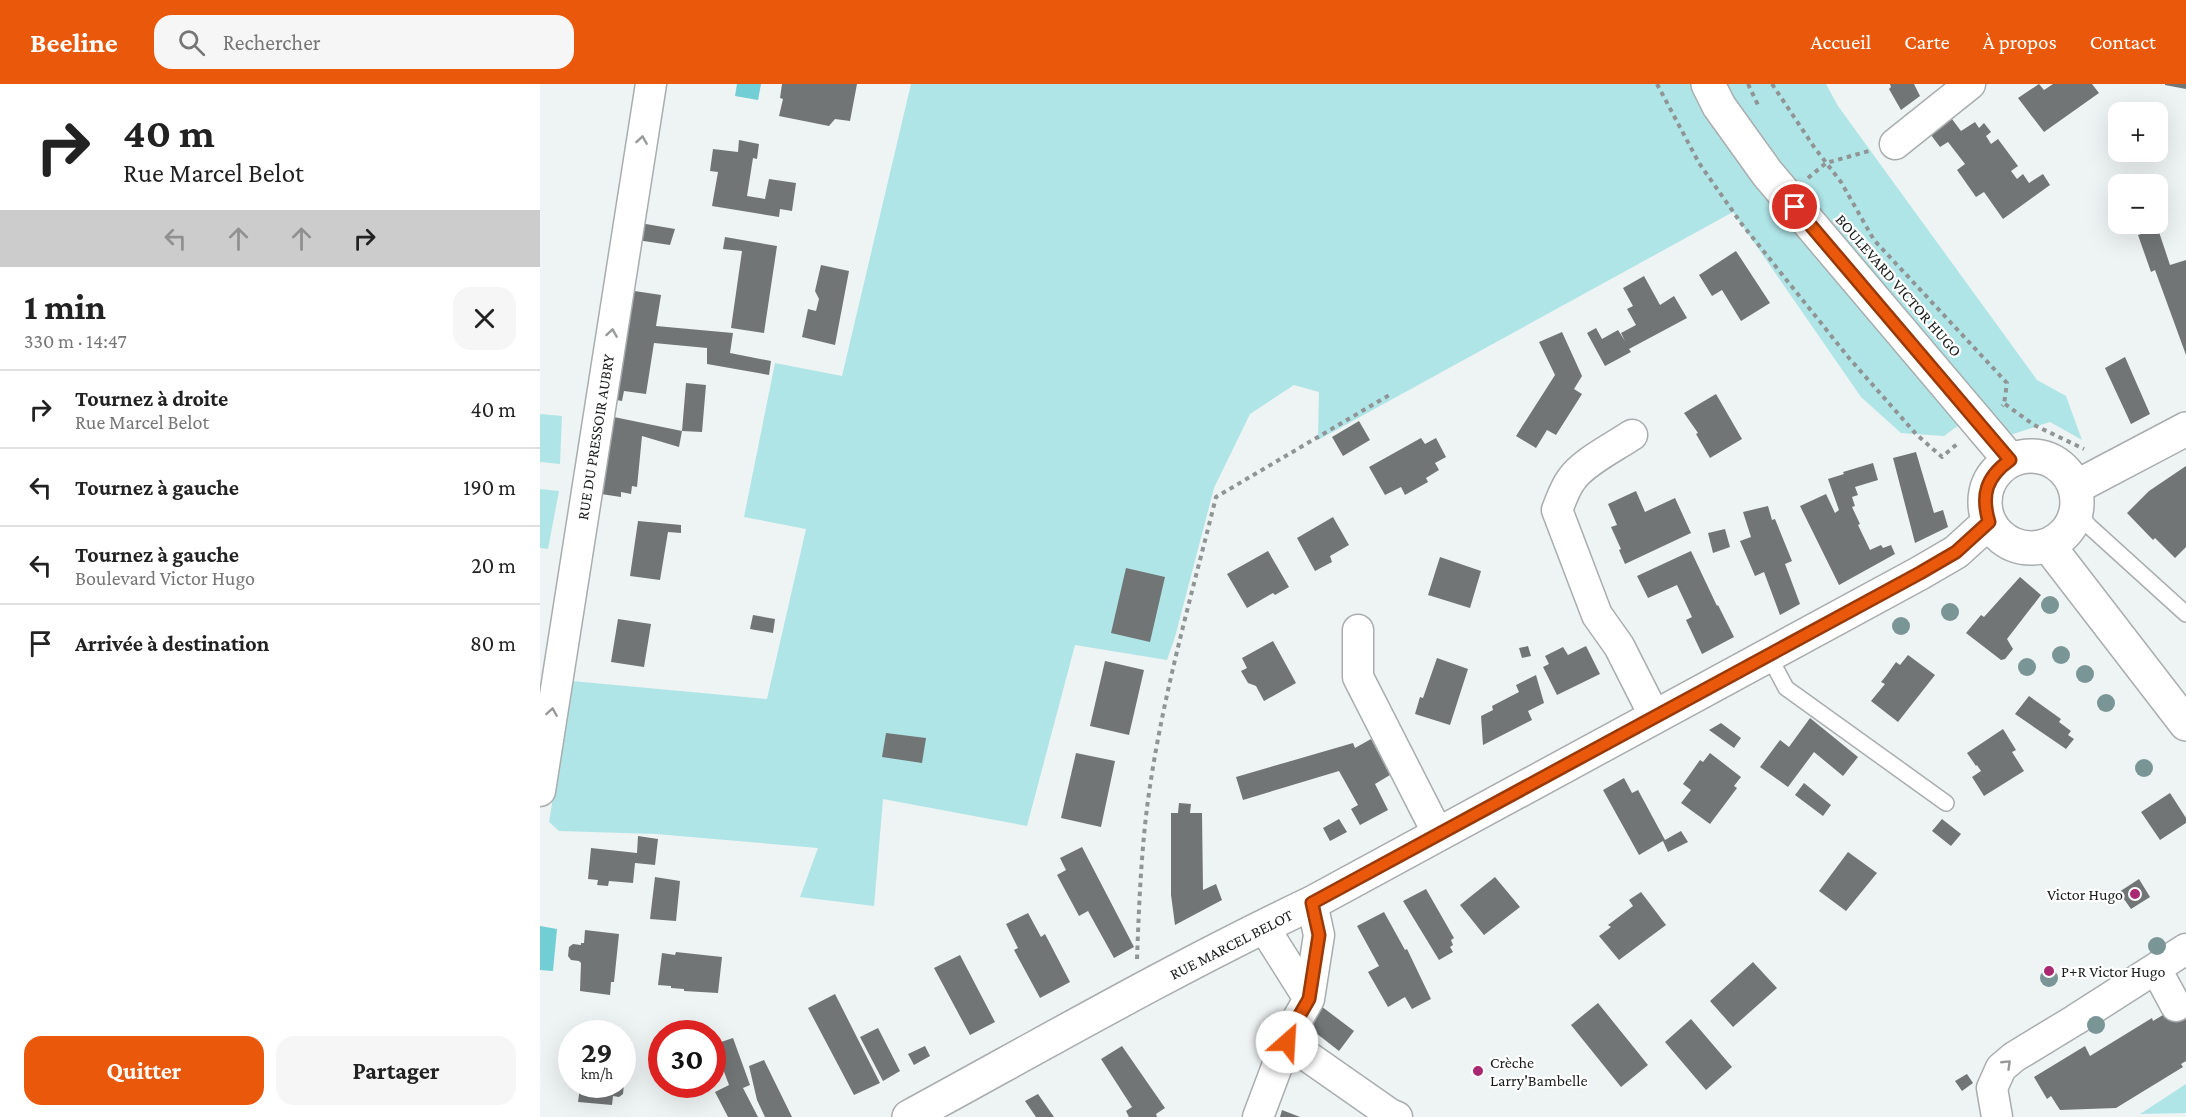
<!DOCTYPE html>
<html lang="fr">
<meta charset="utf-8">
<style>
:root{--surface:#fff;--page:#f6f6f6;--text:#222;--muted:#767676;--line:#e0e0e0;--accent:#ea580c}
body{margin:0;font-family:"Crimson Pro",serif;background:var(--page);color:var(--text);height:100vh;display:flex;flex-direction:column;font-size:22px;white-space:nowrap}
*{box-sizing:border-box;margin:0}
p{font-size:20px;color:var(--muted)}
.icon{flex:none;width:33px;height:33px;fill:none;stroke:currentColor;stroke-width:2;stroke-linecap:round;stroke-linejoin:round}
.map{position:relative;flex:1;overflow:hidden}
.drawer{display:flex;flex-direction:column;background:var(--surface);width:540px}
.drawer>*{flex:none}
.banner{background:#fff;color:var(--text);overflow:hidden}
.tools{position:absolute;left:1568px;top:18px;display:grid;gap:12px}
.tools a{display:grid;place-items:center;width:60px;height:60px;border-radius:12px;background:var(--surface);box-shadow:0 6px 24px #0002;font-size:30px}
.speed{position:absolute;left:18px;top:936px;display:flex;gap:12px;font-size:30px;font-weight:700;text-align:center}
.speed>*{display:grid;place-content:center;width:78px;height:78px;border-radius:50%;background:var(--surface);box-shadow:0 6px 24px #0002;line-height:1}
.speed small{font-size:15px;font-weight:400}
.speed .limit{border:9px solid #d22;background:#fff;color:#111}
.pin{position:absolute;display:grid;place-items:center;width:51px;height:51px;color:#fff;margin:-26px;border:3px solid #fff;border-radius:50%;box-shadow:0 2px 6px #0007}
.me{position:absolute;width:66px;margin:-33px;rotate:26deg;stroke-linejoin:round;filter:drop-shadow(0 0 4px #0008)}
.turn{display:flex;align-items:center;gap:21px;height:126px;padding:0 24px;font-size:27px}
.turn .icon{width:78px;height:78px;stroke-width:2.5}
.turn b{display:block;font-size:42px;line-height:51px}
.lanes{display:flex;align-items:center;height:57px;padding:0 24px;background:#0003;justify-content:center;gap:30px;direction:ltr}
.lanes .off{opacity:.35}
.round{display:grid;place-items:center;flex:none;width:63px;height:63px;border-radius:18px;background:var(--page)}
.headline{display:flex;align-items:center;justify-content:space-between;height:102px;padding:0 24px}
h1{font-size:36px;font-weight:700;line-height:45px}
.button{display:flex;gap:12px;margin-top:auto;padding:12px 24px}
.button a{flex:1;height:69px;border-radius:18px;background:var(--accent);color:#fff;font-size:24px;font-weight:700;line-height:69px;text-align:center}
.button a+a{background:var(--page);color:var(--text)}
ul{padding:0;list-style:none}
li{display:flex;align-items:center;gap:18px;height:78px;padding:0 24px;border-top:2px solid var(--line)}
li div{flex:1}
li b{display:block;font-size:22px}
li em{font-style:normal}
header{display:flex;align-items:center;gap:36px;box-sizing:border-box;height:84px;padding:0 30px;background:var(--accent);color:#fff}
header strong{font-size:28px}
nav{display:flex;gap:33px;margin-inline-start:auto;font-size:21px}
.search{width:420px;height:54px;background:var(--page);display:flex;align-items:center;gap:15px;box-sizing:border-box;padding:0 21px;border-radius:18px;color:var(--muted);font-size:22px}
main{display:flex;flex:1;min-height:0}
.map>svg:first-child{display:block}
</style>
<header>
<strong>Beeline</strong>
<div class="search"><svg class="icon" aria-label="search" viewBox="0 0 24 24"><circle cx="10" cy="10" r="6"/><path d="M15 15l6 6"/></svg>Rechercher</div>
<nav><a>Accueil</a><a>Carte</a><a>À propos</a><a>Contact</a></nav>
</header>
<main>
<section class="drawer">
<div class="banner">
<div class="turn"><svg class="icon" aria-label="right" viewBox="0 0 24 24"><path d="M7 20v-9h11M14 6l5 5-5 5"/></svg><div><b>40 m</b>Rue Marcel Belot</div></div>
<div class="lanes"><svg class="icon off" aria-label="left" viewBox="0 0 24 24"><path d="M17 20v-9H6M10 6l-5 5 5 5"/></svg><svg class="icon off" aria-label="ahead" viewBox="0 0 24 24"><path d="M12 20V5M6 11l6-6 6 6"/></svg><svg class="icon off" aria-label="ahead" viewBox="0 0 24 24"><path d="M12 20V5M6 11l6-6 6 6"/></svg><svg class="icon" aria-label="right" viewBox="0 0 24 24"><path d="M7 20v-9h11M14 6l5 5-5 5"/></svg></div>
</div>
<div class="headline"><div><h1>1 min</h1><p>330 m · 14:47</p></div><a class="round"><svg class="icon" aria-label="close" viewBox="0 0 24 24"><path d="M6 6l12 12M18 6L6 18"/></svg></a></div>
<ul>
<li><svg class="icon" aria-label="right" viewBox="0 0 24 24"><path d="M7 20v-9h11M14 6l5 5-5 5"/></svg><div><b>Tournez à droite</b><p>Rue Marcel Belot</p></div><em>40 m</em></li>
<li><svg class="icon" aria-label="left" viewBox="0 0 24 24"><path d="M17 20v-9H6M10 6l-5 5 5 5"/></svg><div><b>Tournez à gauche</b></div><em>190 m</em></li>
<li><svg class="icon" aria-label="left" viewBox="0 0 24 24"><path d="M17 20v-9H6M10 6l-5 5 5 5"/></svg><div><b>Tournez à gauche</b><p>Boulevard Victor Hugo</p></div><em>20 m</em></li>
<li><svg class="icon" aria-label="arrive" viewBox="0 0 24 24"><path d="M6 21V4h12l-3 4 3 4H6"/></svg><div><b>Arrivée à destination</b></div><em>80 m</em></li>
</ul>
<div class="button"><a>Quitter</a><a>Partager</a></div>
</section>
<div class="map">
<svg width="1646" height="1033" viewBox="0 0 1646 1033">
<rect width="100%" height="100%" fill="#eef3f3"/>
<!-- green -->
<path fill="#b0e5e8" d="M371 0H1155L1266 154 1419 341 1404 352 1361 349 1321 313 1193 128 778 356 779 308 754 301 710 330 674 404 635 553 627 576 535 561 487 742 343 715 334 822 260 813 278 764 116 750 19 747 9 738 32 597 227 615 266 445 204 433 235 279 302 292Z
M1184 0H1286L1298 22 1497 296 1526 312 1542 356 1510 338 1467 352 1241 87Z
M0 330 22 332 20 380 0 378Z
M0 405 19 407 8 465 0 464Z
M1646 1000V1029L1600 1030Z"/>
<!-- water -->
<path fill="#70ced4" d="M197 0H221L218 16 195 12Z
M0 842 17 845 13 887 0 886Z"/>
<!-- building -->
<path fill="#717575" d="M242 0H317L310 37 295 35 289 42 239 32 243 15 240 14Z
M1350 0H1374L1380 12 1361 26 1349 5 1351 3Z
M1499 0 1504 6 1513 0H1552L1559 9 1504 48 1478 14Z
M1625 0H1646V5L1625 1Z
M1412 35 1421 47 1435 38 1439 44 1444 39 1451 48 1446 52 1451 60 1458 55 1478 82 1471 87 1477 95 1483 90 1489 99 1503 90 1510 101 1463 135 1444 108 1436 113 1417 86 1425 80 1408 58 1400 63 1391 51Z
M199 56 219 60 217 75 213 74 207 112 225 115 229 95 256 99 252 127 240 125 239 133 172 122 178 88 170 87 173 65 198 68Z
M100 139 135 145 130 161 97 156Z
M1618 145 1630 181 1646 176V271L1615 186 1611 188 1598 151Z
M185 153 237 162 224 249 191 244 202 167 183 165Z
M1196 167 1230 219 1201 237 1182 206 1172 212 1159 191Z
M281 181 309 187 295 261 262 253 268 225 276 227 279 215 275 207Z
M1104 192 1120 221 1134 212 1147 234 1089 265 1091 268 1065 282 1047 249 1056 244 1062 255 1078 246 1085 257 1081 249 1096 241 1087 225 1093 222 1083 204Z
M88 206 121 211 116 242 193 249 190 269 231 277 229 291 167 280V264L114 259 106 310 84 307 82 317 71 315Z
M1022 248 1042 292 1034 305 1042 310 1016 351 1007 346 996 364 976 352 1015 291 999 258Z
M1585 273 1610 330 1591 340 1565 284Z
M146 299 166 301 162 348 142 347Z
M1176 310 1202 355 1170 374 1156 350 1158 349 1144 329Z
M69 332 142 347 139 363 102 352 97 403 92 402 91 410 81 408V413L61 410Z
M819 337 830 356 803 372 792 353Z
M881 354 885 360 896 354 906 373 895 379 899 386 886 394 888 398 865 411 861 403 845 411 829 383Z
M1376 368 1394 429 1403 426 1408 443 1375 459 1353 374Z
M1333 379 1338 396 1315 403 1318 411 1312 413 1315 422 1312 423 1320 440 1318 441 1330 466 1341 461 1343 464 1351 461 1355 470 1299 501 1260 422 1286 410 1295 429 1299 426 1288 395 1304 390 1303 388Z
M1646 382V463L1635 474 1615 454 1613 456 1587 429 1609 407Z
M1096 407 1105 428 1135 414 1151 449 1085 480 1079 466 1081 465 1071 443 1077 441 1068 420Z
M1228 422 1232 436 1235 435 1252 477 1245 480 1260 520 1240 531 1224 488 1215 492 1200 457 1211 453 1203 428Z
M793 433 809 461 790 472 792 478 775 487 757 454Z
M98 437 141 441V449L128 448 120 496 90 492Z
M1185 445 1190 463 1173 469 1168 449Z
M728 467 749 503 735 511 733 509 707 524 687 490Z
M1151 467 1177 522 1178 521 1194 553 1162 570 1146 536 1152 533 1137 501 1108 514 1097 492Z
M900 473 941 487 930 524 888 511Z
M586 484 625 493 610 558 571 549Z
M1480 493 1501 511 1467 555 1473 565 1465 575 1461 576 1426 549 1441 531 1444 533Z
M213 531 235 535 233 549 210 545Z
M78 535 111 540 104 583 71 578Z
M733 557 756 599 724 617 716 602 708 599 701 587 707 584 702 574Z
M988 562 991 572 982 574 979 564Z
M1046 562 1060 590 1017 611 1003 583 1009 580 1005 572 1023 563 1028 571Z
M1368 571 1395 591 1358 638 1331 617 1345 600 1341 598 1346 592 1356 578 1360 581Z
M897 574 928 585 910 641 875 630 880 613 883 614Z
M565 577 604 586 589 651 550 642Z
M996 591 1004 619 988 627 992 636 943 661 941 632 953 626 952 622 979 608 976 601Z
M1489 612 1521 635 1519 638 1531 647 1528 651 1534 655 1526 665 1475 630Z
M1270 634 1318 673 1303 692 1274 668 1248 703 1220 683 1240 656 1249 663Z
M1181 639 1201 654 1194 664 1169 646Z
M1463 645 1476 666 1472 668 1484 687 1444 712 1432 693 1441 687 1437 681 1436 682 1427 669Z
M346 649 386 654 382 679 342 673Z
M831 655 850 691 835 700 848 726 820 741 811 725 818 721 799 687 703 716 696 693 813 659 815 664Z
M536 669 575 677 561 743 521 734Z
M1170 669 1201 693 1194 702 1197 704 1170 740 1141 719 1151 706 1143 700 1160 676 1163 678Z
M1084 694 1092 709 1098 706 1125 756 1141 747 1148 758 1128 768 1123 757 1099 771 1063 706Z
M1264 699 1291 721 1283 732 1255 711Z
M1630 709 1646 734V739L1620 756 1601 728Z
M639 719 651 720 650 729H662L663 806 676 800 682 816 635 841 631 811V729H638Z
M799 735 807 748 790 757 783 744Z
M1402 735 1421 750 1411 762 1392 747Z
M98 752 118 755 115 781 95 779 93 799 69 797 68 802 57 801 58 796 48 795 51 764 97 769Z
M542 763 594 863 574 874 548 827 539 832 517 791 526 786 520 774Z
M1308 768 1337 789 1306 827 1279 807Z
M115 793 140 797 136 837 110 835Z
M955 793 980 823 944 851 920 821Z
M1599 795 1610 813 1591 825 1579 808Z
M886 805 914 854 911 856 913 861 910 863 913 868 899 876 863 817Z
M1101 808 1126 841 1079 876 1059 852 1071 843 1068 841 1093 822 1089 816Z
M844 828 865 866 867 865 891 915 872 925 865 913 848 923 828 888 839 882 817 842Z
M488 829 501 853 505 850 530 898 500 914 474 866 478 864 466 840Z
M45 846 79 850 74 898H71L70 911 40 907 41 879 39 877 31 876 28 872 29 863 33 860 41 861V859H44Z
M136 868 182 873 178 909 144 907V905L131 904V902L118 901 122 869 135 871Z
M420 871 455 938 430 951 394 884Z
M1213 878 1237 904 1193 943 1170 917Z
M295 910 340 999 314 1011 268 924Z
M1646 917V977L1641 980 1643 983 1576 1024 1520 1026 1511 1012 1507 1015 1494 993 1545 962 1550 972 1612 934 1613 937Z
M1058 919 1108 981 1081 1003 1031 941Z
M781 922 814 947 799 967 776 949 773 942Z
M1151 935 1192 983 1166 1006 1125 958Z
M338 944 360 987 343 997 320 953Z
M193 954 210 1001 203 1004 218 1033H188L175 1008 189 1001 183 985 176 987 172 977V961Z
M385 962 390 972 374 981 368 970Z
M582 962 625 1024 616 1030 617 1033H589L586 1027 592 1023 561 975Z
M224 976 252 1033H225L217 1016 209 982Z
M1427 990 1433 999 1422 1007 1415 997Z
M37 1000H84L83 1010 79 1013 73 1012 72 1021 38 1018 40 1003H37Z
M498 1010 514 1033H496L485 1017Z
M742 1026 760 1033H740Z"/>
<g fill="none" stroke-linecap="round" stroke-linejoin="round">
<defs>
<path id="lane" d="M1537 428 1549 442 1646 530
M1229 572 1246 604 1406 719"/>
<path id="street" d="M1355 60 1430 0
M1092 351C1074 363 1042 379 1031 396 1025 404 1021 416 1017 426L1057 531 1079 562 1115 633
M818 546V593L898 750
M0 707 111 0
M723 842 769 915
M1622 896 1636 922
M747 958 850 1030 857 1033
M718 1033 750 948 769 915 779 851 772 819
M1457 1033 1452 1004 1461 984 1474 973 1535 936 1646 865"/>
<path id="secondary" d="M1168 0 1179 22 1227 89 1470 376
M1445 418a46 46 0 1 1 92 0a46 46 0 1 1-92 0Z
M1536 403 1646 345
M1508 461 1646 640
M369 1033C503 960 635 884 772 819L1380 489 1416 468 1449 438"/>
</defs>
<!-- lane casing -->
<use href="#lane" stroke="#a9adae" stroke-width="18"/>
<!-- street casing -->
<use href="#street" stroke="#a9adae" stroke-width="33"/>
<!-- secondary casing -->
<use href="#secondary" stroke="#a9adae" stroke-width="36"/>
<!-- path -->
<path stroke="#909494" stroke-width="4" stroke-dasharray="4.5 4.5" stroke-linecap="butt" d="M1117 0 1159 79 1201 139 1309 274 1376 350 1402 373 1417 360
M1208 0 1218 21
M1232 0 1274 63 1301 98 1334 156 1467 299 1464 320 1462 322
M1268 94 1286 79 1329 67
M1465 320 1494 341 1544 365
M597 875C599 822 601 769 608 716 622 613 651 514 676 413L851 310"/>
<!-- lane -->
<use href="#lane" stroke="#fff" stroke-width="15"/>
<!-- street -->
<use href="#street" stroke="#fff" stroke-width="30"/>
<!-- secondary -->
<use href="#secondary" stroke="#fff" stroke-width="33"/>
</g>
<!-- trees -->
<g fill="#7a9596">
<circle cx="1510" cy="521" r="9"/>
<circle cx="1410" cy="528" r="9"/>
<circle cx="1361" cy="542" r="9"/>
<circle cx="1521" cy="571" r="9"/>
<circle cx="1487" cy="583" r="9"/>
<circle cx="1545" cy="590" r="9"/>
<circle cx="1566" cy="619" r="9"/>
<circle cx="1604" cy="684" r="9"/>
<circle cx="1617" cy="862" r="9"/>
<circle cx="1509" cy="894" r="9"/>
<circle cx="1556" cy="941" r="9"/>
</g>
<!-- one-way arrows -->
<defs><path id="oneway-chevron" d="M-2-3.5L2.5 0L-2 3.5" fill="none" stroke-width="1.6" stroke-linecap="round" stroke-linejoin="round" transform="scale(1.5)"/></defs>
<g stroke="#989999">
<use href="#oneway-chevron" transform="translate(102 56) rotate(-81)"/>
<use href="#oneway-chevron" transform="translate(72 249) rotate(-81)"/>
<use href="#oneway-chevron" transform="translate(12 628) rotate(-81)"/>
<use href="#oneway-chevron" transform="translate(1467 980) rotate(-44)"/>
</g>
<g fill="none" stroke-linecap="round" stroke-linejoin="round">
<defs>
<path id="route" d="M747 958 750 948 769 915 779 851 772 819 1380 489 1416 468 1449 438C1441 411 1446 393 1470 376L1255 123"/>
</defs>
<!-- route casing -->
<use href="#route" stroke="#983908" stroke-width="15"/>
<!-- route -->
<use href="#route" stroke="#ea580c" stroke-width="10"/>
</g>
<!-- markers -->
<g fill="#aa2772" stroke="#fff" stroke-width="2">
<circle cx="1595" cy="810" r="6"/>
<circle cx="1509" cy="887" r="6"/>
<circle cx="938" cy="987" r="6"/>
</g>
<g text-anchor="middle" stroke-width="4.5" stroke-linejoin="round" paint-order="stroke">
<!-- street labels -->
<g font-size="16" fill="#1a1c1c" stroke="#fff">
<text transform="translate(1359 201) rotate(49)" y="6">BOULEVARD VICTOR HUGO</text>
<text transform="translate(55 353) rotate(-81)" y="6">RUE DU PRESSOIR AUBRY</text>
<text transform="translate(691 860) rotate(-27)" y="6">RUE MARCEL BELOT</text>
</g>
<!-- poi labels -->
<g font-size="16" fill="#1a1c1c" stroke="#fff" text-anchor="start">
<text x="1583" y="816" text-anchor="end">Victor Hugo</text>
<text x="1521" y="893">P+R Victor Hugo</text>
<text x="950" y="984">Crèche<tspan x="950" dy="18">Larry'Bambelle</tspan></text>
</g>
</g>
</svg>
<div class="tools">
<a>+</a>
<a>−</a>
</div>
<div class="speed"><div>29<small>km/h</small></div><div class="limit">30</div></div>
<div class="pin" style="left:1255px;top:123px;background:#d93025"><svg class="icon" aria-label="arrive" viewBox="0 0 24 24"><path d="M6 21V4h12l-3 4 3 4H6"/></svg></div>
<svg class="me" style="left:747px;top:958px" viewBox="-20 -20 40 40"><circle r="19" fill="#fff"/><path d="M0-13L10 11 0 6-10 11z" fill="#ea580c"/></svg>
</div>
</main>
